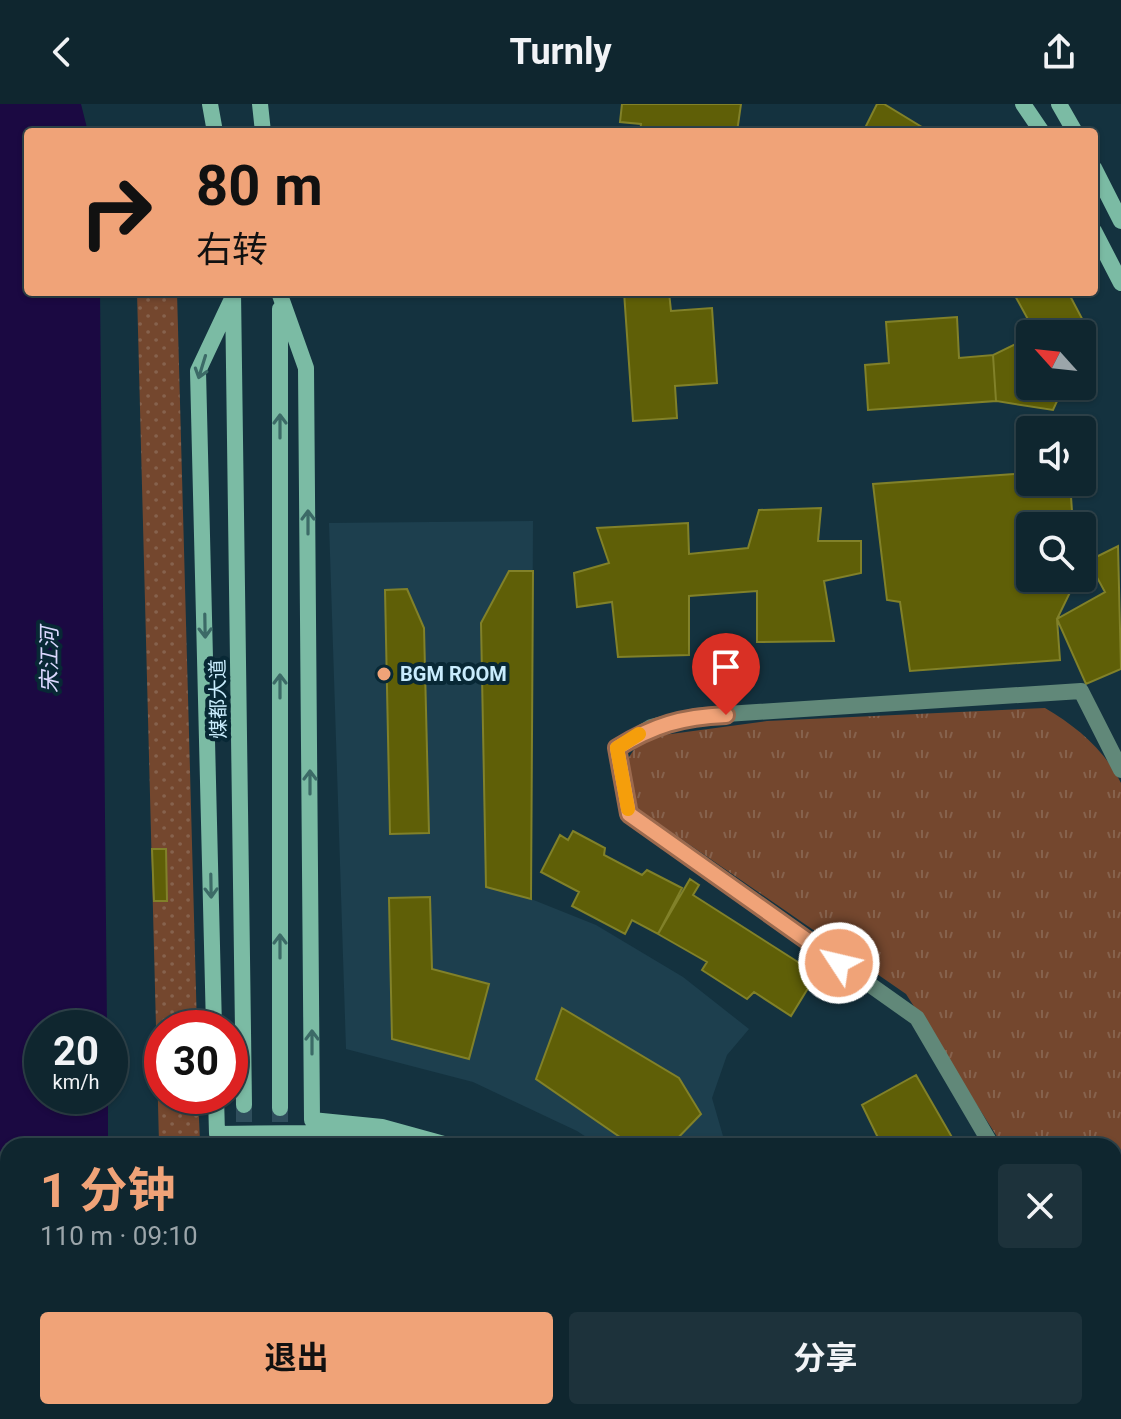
<!DOCTYPE html>
<html lang="zh">
<meta charset="utf-8">
<style>
:root{--surface:#0f262f;--page:#1d323b;--text:#f1f3f6;--muted:#9ba5aa;--line:#2f434b;--accent:#f0a378}
body{margin:0;font-family:Roboto,"Noto Sans SC",sans-serif;background:var(--page);color:var(--text);height:100vh;display:flex;flex-direction:column;font-size:30px;white-space:nowrap}
*{box-sizing:border-box;margin:0}
p{font-size:26px;color:var(--muted)}
.icon{flex:none;width:44px;height:44px;fill:none;stroke:currentColor;stroke-width:2;stroke-linecap:round;stroke-linejoin:round}
.map{position:relative;flex:1;overflow:hidden}
.details{position:absolute;left:0px;top:1034px;width:1122px;height:282px;display:flex;flex-direction:column;background:var(--surface);border-radius:24px 24px 0 0;box-shadow:0 2px 6px #0004,0 0 0 2px var(--line)}
.details>*{flex:none}
.guide{position:absolute;left:24px;top:24px;width:1074px;height:168px;border-radius:8px;box-shadow:0 2px 6px #0004,0 0 0 2px var(--line);background:#f0a378;color:#111;overflow:hidden}
.needle{width:52px;rotate:297deg}
.fabs{position:absolute;left:1016px;top:216px;display:grid;gap:16px}
.fabs a{display:grid;place-items:center;width:80px;height:80px;border-radius:8px;background:var(--surface);box-shadow:0 2px 6px #0004,0 0 0 2px var(--line);font-size:40px}
.speed{position:absolute;left:24px;top:906px;display:flex;gap:16px;font-size:40px;font-weight:700;text-align:center}
.speed>*{display:grid;place-content:center;width:104px;height:104px;border-radius:50%;background:var(--surface);box-shadow:0 2px 6px #0004,0 0 0 2px var(--line);line-height:1}
.speed small{font-size:20px;font-weight:400}
.speed .limit{border:12px solid #d22;background:#fff;color:#111}
.pin{position:absolute;display:grid;place-items:center;width:68px;height:68px;color:#fff;margin:-82px -34px;border-radius:50% 50% 50% 0;rotate:-45deg;box-shadow:0 0 8px #0007}
.pin .icon{rotate:45deg}
.me{position:absolute;width:88px;margin:-44px;rotate:305deg;stroke-linejoin:round;filter:drop-shadow(0 0 6px #0008)}
.turn{display:flex;align-items:center;gap:28px;height:168px;padding:0 40px;font-size:36px}
.turn .icon{width:104px;height:104px;stroke-width:2.5}
.turn b{display:block;font-size:56px;line-height:68px}
.round{display:grid;place-items:center;flex:none;width:84px;height:84px;border-radius:8px;background:var(--page)}
.overview{display:flex;align-items:center;justify-content:space-between;height:136px;padding:0 40px}
h1{font-size:48px;font-weight:700;line-height:60px;color:var(--accent)}
.button{display:flex;gap:16px;margin-top:auto;padding:16px 40px}
.button a{flex:1;height:92px;border-radius:8px;background:var(--accent);color:#111;font-size:32px;font-weight:700;line-height:92px;text-align:center}
.button a+a{background:var(--page);color:var(--text)}
header{display:flex;justify-content:space-between;align-items:center;height:104px;padding:0 40px;background:var(--surface);font-size:36px;font-weight:700}
.map>svg:first-child{display:block}
</style>
<header><svg class="icon" aria-label="back" viewBox="0 0 24 24"><path d="M15 5l-7 7 7 7"/></svg>Turnly<svg class="icon" aria-label="share" viewBox="0 0 24 24"><path d="M12 15V3M7 8l5-5 5 5M5 13v7h14v-7"/></svg></header>
<div class="map">
<svg width="1121" height="1315" viewBox="0 0 1121 1315">
<defs>
<pattern id="grass-dots" width="8" height="8" patternUnits="userSpaceOnUse" patternTransform="scale(2)"><rect width="8" height="8" fill="#74472e"/><path d="M2 2h.1M6 6h.1" fill="none" stroke="#86624d" stroke-width="1.8" stroke-linecap="round"/></pattern>
<pattern id="park-tufts" width="24" height="20" patternUnits="userSpaceOnUse" patternTransform="scale(2)"><rect width="24" height="20" fill="#74472e"/><path d="M3 7l-1-3M5 7V3M7 7l1-3M15 17l-1-3M17 17v-4M19 17l1-3" fill="none" stroke="#86624d"/></pattern>
</defs>
<rect width="100%" height="100%" fill="#14323f"/>
<!-- built -->
<path fill="#1d3f4e" d="M533 417 531 795 596 821 683 873 749 925 727 951 712 994 723 1032 731 1042H600L577 1027 473 978 346 945 329 419Z"/>
<!-- grass -->
<path fill="url(#grass-dots)" d="M137 188H177L197 924H162V992H198L200 1038 159 1039Z"/>
<!-- park -->
<path fill="url(#park-tufts)" d="M1045 604C1077 623 1104 645 1121 679V1158H1114V1042H1003L906 890 638 705 627 656 635 644 656 632 767 617Z"/>
<!-- water -->
<path fill="#1b0942" d="M0 0H81L88 28H28V188H100L107 924H42V992H108V1042H8V1308H108V1315H0Z"/>
<!-- building -->
<path fill="#5f5f07" stroke="#818129" stroke-width="2" d="M622 0H741L737 28 717 25 716 28H640L641 20 620 18Z
M877 0H884L930 28H863Z
M624 188H669L671 207 712 204 717 279 675 282 677 314 633 317Z
M1013 188H1068L1088 226 1082 240V230H1036Z
M957 213 959 254 993 251 996 297 868 306 865 261 889 259 886 218Z
M1030 233V282H1064L1053 306 996 297 993 251Z
M1030 369V378H1070L1073 422H1030V474H1077L1057 515 1060 556 910 567 900 498 887 496 873 380Z
M821 404 818 437H861V469L824 477 834 537 757 538V487L689 492V551L618 553 612 498 577 503 574 469 609 459 597 424 688 419 689 450 748 444 759 406Z
M1118 442 1121 565 1086 580 1057 515 1105 488 1088 457Z
M509 467H533L531 795 486 783 481 519Z
M407 485 424 524 429 729 390 730 385 486Z
M573 727 605 744 604 751 642 771 647 766 682 784 658 830 632 816 625 830 572 802 579 788 541 768 560 731 568 736Z
M152 745H166L167 797H154Z
M690 775 699 781 693 791 812 867 806 878 810 881 791 912 754 888 747 895 702 866 707 858 658 830Z
M430 793 432 865 489 880 469 955 392 935 389 794Z
M562 904 679 974 701 1010 672 1040H630L536 975Z
M916 971 957 1042H882L862 1001Z
M1114 1187H1121V1314L1093 1313 1094 1308H1114Z
M804 1308H882L877 1315H806Z"/>
<g fill="none" stroke-linecap="round" stroke-linejoin="round">
<!-- secondary-tunnel -->
<path stroke="#2f4e5c" stroke-width="16" stroke-dasharray="16 8" stroke-linecap="butt" d="M244 1042V1001
M280 1042V1004
M243 1315V1308
M279 1315V1308"/>
<!-- street -->
<path stroke="#618879" stroke-width="16" d="M992 1042 917 914 629 710 617 644 651 623 696 612 1081 587 1121 666
M1114 1167H1121"/>
<!-- secondary -->
<path stroke="#7bbba4" stroke-width="16" d="M210 0 215 28
M260 0 263 28
M1023 0 1042 28
M1059 0 1075 28
M1094 64 1121 117
M1094 127 1121 179
M233 188 244 1001
M280 191 306 264 312 1016 382 1023 451 1042
M280 205V1004
M214 924 198 267 231 197
M216 992 217 1030 315 1029 401 1038
M708 1308 711 1315
M728 1308 731 1315"/>
</g>
<!-- one-way arrows -->
<defs><path id="oneway-shaft" d="M-6 0H5M1.5-3L5.5 0L1.5 3" fill="none" stroke-width="1.6" stroke-linecap="round" stroke-linejoin="round" transform="scale(2)"/></defs>
<g stroke="#3c6a67">
<use href="#oneway-shaft" transform="translate(202 263) rotate(107)"/>
<use href="#oneway-shaft" transform="translate(280 322) rotate(-90)"/>
<use href="#oneway-shaft" transform="translate(308 418) rotate(-90)"/>
<use href="#oneway-shaft" transform="translate(205 522) rotate(89)"/>
<use href="#oneway-shaft" transform="translate(280 582) rotate(-90)"/>
<use href="#oneway-shaft" transform="translate(310 678) rotate(-90)"/>
<use href="#oneway-shaft" transform="translate(211 782) rotate(89)"/>
<use href="#oneway-shaft" transform="translate(280 842) rotate(-90)"/>
<use href="#oneway-shaft" transform="translate(312 938) rotate(-90)"/>
</g>
<g fill="none" stroke-linecap="round" stroke-linejoin="round">
<defs>
<path id="route" d="M726 611C682 613 654 621 617 644L629 710 839 859"/>
</defs>
<!-- route casing -->
<use href="#route" stroke="#9c6a4e" stroke-width="20"/>
<!-- route -->
<use href="#route" stroke="#f0a378" stroke-width="14"/>
<!-- slow -->
<path stroke="#f59e0b" stroke-width="14" d="M628 705 617 644 639 630"/>
</g>
<!-- markers -->
<circle fill="#f0a378" stroke="#082835" stroke-width="3" cx="384" cy="570" r="8"/>
<g text-anchor="middle" stroke-width="8" stroke-linejoin="round" paint-order="stroke">
<!-- poi labels -->
<g font-size="20" font-weight="bold" fill="#c9ecfd" stroke="#082835" text-anchor="start">
<text x="400" y="577">BGM ROOM</text>
</g>
<!-- street labels -->
<g font-size="20" fill="#c9ecfd" stroke="#082835">
<text transform="translate(218 595) rotate(-91)" y="7">煤都大道</text>
</g>
<!-- water labels -->
<g font-size="22" font-style="italic" fill="#dad7fd" stroke="#082835">
<text transform="translate(49 556) rotate(-90)" y="8">宋江河</text>
</g>
</g>
</svg>
<div class="fabs">
<a><svg class="needle" viewBox="-14 -14 28 28"><path d="M0-13l5 13h-10z" fill="#e53935"/><path d="M0 13l5-13h-10z" fill="#9ba5aa"/></svg></a>
<a><svg class="icon" aria-label="sound" viewBox="0 0 24 24"><path d="M4 9h4l5-4v14l-5-4H4zM17 9q2 3 0 6"/></svg></a>
<a><svg class="icon" aria-label="search" viewBox="0 0 24 24"><circle cx="10" cy="10" r="6"/><path d="M15 15l6 6"/></svg></a>
</div>
<div class="speed"><div>20<small>km/h</small></div><div class="limit">30</div></div>
<div class="pin" style="left:726px;top:611px;background:#d93025"><svg class="icon" aria-label="arrive" viewBox="0 0 24 24"><path d="M6 21V4h12l-3 4 3 4H6"/></svg></div>
<svg class="me" style="left:839px;top:859px" viewBox="-20 -20 40 40"><circle r="17" fill="#f0a378" stroke="#fff" stroke-width="3"/><path d="M0-11L8 9 0 5-8 9z" fill="#fff"/></svg>
<div class="guide">
<div class="turn"><svg class="icon" aria-label="right" viewBox="0 0 24 24"><path d="M7 20v-9h11M14 6l5 5-5 5"/></svg><div><b>80 m</b>右转</div></div>
</div>
<section class="details">
<div class="overview"><div><h1>1 分钟</h1><p>110 m · 09:10</p></div><a class="round"><svg class="icon" aria-label="close" viewBox="0 0 24 24"><path d="M6 6l12 12M18 6L6 18"/></svg></a></div>
<div class="button"><a>退出</a><a>分享</a></div>
</section>
</div>
